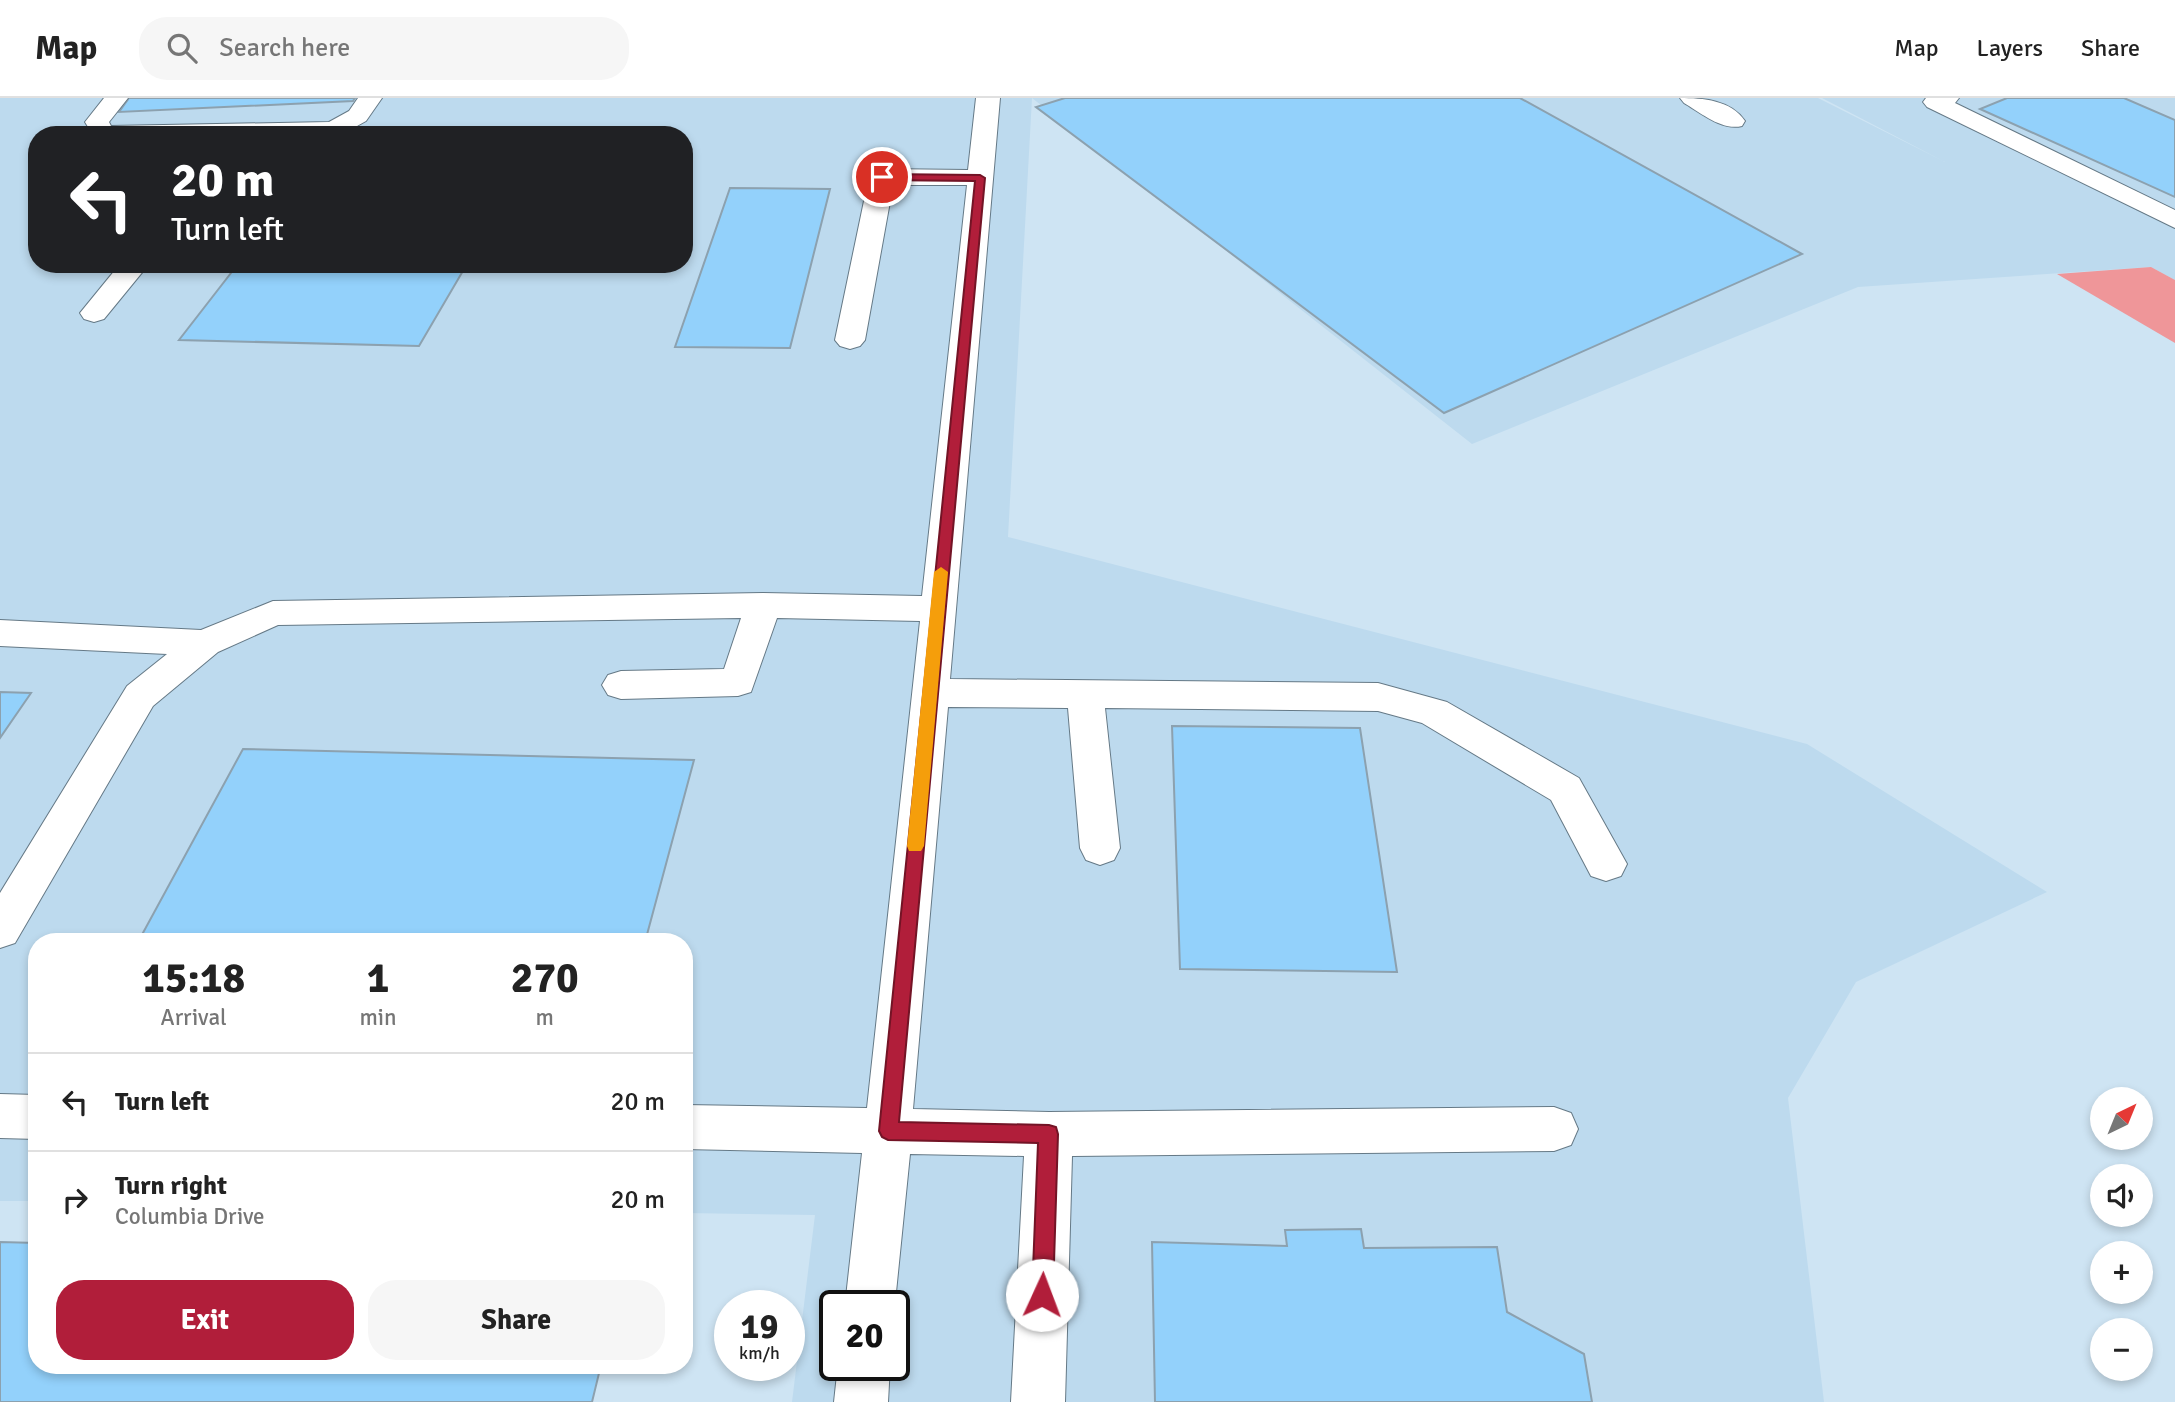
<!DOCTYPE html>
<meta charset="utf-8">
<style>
:root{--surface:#fff;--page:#f6f6f6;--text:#222;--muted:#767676;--line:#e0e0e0;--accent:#b11e3a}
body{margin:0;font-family:Signika,sans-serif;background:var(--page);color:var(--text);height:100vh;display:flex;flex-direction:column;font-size:26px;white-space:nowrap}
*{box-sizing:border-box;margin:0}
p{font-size:23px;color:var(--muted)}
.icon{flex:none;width:38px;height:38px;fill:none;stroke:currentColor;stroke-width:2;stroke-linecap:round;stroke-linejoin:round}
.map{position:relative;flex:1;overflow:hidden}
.side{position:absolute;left:28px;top:835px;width:665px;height:441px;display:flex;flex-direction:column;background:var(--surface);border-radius:28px;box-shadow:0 4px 10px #0003}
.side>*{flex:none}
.top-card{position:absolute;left:28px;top:28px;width:665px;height:147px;border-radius:28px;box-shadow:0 4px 10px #0003;background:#202124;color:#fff;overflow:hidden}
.needle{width:46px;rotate:43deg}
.fabs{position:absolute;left:2090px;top:989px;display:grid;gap:14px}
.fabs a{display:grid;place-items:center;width:63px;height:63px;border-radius:50%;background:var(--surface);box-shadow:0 4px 10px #0003;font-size:35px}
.speed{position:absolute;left:714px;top:1192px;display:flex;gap:14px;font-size:35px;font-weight:700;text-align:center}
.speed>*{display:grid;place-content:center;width:91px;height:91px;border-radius:50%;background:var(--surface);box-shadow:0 4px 10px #0003;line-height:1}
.speed small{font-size:18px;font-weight:400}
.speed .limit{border:4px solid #111;border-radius:10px;background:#fff;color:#111}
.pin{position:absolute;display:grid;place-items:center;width:60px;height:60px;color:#fff;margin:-30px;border:4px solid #fff;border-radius:50%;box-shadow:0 2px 7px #0007}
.me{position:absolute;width:77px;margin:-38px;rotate:2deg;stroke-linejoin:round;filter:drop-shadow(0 0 5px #0008)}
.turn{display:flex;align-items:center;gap:24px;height:147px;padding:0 28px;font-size:32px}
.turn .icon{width:91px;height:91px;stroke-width:2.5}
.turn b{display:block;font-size:49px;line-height:60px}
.eta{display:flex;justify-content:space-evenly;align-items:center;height:119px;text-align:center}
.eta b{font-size:42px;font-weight:700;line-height:49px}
.action{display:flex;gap:14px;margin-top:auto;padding:14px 28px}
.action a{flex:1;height:80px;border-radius:28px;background:var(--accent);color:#fff;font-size:28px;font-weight:700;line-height:80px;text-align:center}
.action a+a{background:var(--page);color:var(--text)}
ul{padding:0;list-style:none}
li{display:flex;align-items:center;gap:21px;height:98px;padding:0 28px;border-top:2px solid var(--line)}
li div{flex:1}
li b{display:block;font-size:26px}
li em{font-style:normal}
header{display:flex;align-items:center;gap:42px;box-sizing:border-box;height:98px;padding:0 35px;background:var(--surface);border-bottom:2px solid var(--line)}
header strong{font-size:33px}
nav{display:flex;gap:38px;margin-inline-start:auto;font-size:24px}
.search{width:490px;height:63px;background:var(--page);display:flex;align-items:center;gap:18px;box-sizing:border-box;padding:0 24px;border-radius:28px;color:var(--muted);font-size:26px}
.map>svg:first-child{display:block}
</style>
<header>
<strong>Map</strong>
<div class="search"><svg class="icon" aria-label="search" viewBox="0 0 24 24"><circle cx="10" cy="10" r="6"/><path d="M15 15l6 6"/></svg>Search here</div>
<nav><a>Map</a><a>Layers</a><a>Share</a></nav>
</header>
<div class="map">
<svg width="2175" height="1304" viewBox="0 0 2175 1304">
<rect width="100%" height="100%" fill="#cee4f3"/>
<!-- built -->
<path fill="#bddaee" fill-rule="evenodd" d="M0 0H1032L1008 439 1807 646 2047 794 1856 884 1788 1000 1824 1304H792L815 1117 684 1115V844H37V1103H0ZM37 37H684V166H37ZM835 1208H894V1267H835Z
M1032 0H1818L1945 64 1822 0H2175V182L2151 169 1858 189 1472 346Z"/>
<!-- forest -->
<path fill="#ef9699" d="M2151 169 2175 182V245L2057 176Z"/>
<!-- building -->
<path fill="#93d1fb" stroke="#8ca1af" stroke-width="2" d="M129 0H355L353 3 119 14Z
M1065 0H1520L1802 156 1444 315 1036 9Z
M2007 0H2124L2175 22V99L1980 11Z
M730 90 830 91 790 250 675 249Z
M238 166H467L419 248 179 242Z
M0 594 31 595 0 640Z
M1172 628 1360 630 1397 874 1180 871Z
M243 651 694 662 645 844H138Z
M1361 1131 1364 1150 1497 1149 1507 1214 1584 1256 1592 1304H1155L1152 1144 1287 1148 1285 1132Z
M0 1144 37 1145V1267H601L592 1304H0Z"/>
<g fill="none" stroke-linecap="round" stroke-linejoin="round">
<defs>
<path id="minor" d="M104 0H128L109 24 111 28 329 24 349 13 358 0H382L366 23 341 37H93L85 24Z
M976 0H1000L950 581 1378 585 1447 604 1579 680 1627 766 1621 778 1606 783 1591 778 1551 702 1422 625 1378 613 1105 610 1120 750 1114 762 1100 767 1086 762 1080 750 1068 610 948 609 913 1011 1049 1014 1554 1009 1571 1015 1578 1031 1571 1047 1554 1053 1072 1058 1065 1304H1011L1024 1058 910 1056 894 1214V1208H845L862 1055 684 1051V1007L867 1010 920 523 777 520 751 594 738 598 621 601 608 597 602 587 608 577 621 573 724 571 741 520 278 527 218 554 153 608 15 845 0 850V795L127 588 167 556 0 548V522L201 532 273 503 763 495 922 498 967 87H893L865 242 860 248 850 251 840 248 835 242 869 79 873 74 882 71 968 72Z
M1680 0C1703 0 1731 2 1745 23L1742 28C1722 33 1701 15 1684 5Z
M1926 0H1959L1955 5 2175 112V130L1927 9 1923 4Z
M120 166H149L104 221 94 224 84 221 80 215Z
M0 996 37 997V1041L0 1040Z
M838 1267H890L888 1304H834Z"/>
</defs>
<!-- minor casing -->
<use href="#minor" stroke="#657986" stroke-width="2"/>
<!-- minor -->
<use href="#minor" fill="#fff" fill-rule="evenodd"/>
</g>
<!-- route -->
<path fill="#b11e3a" stroke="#731426" stroke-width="2" d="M882 76 980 77 985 80 899 1024 1049 1027 1056 1029 1058 1036 1053 1197 1050 1204 1042 1207 1035 1204 1032 1197 1038 1045 888 1042 882 1039 879 1033 975 83 878 82V77Z"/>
<!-- slow -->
<path fill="#f59e0b" d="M941 469 948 474 924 748 921 753H909L907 748 934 474Z"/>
</svg>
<div class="fabs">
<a><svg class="needle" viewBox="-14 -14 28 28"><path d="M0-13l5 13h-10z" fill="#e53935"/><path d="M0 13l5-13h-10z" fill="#767676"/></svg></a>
<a><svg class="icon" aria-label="sound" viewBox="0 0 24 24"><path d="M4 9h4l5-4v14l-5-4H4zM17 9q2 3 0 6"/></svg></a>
<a>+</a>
<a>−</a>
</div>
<div class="speed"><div>19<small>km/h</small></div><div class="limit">20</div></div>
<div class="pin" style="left:882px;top:79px;background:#d93025"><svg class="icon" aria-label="arrive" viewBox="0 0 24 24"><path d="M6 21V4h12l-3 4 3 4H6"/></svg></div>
<svg class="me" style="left:1042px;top:1197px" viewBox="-20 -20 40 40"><circle r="19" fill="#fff"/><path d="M0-13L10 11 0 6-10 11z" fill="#b11e3a"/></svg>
<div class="top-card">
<div class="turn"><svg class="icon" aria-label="left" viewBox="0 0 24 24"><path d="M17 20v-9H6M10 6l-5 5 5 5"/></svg><div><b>20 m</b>Turn left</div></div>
</div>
<section class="side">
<div class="eta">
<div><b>15:18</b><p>Arrival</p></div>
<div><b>1</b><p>min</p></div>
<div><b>270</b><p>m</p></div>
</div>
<ul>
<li><svg class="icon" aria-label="left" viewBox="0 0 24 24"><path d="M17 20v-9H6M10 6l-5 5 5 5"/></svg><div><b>Turn left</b></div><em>20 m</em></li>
<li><svg class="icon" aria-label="right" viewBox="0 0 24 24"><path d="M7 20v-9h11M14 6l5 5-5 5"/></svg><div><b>Turn right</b><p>Columbia Drive</p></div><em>20 m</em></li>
</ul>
<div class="action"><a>Exit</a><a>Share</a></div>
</section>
</div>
